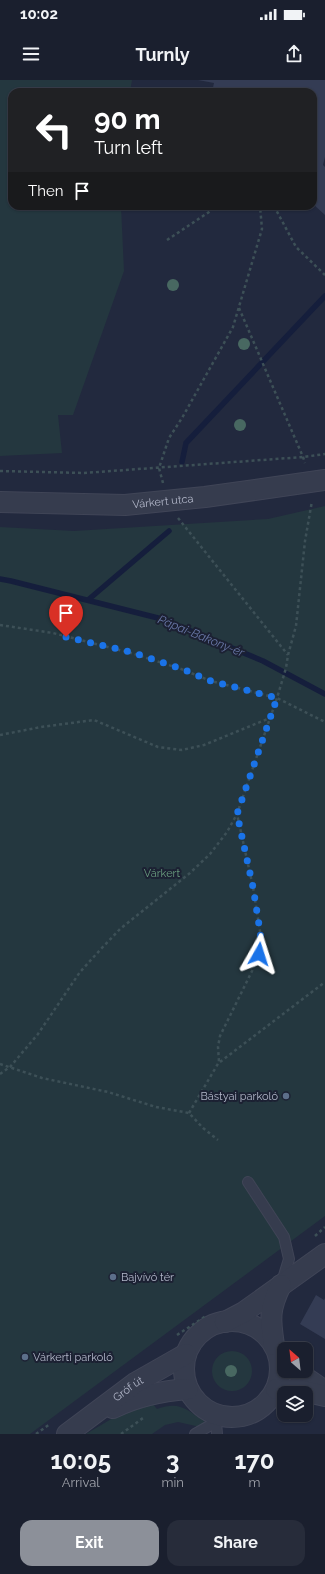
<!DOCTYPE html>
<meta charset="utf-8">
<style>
:root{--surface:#1a1f2e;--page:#272c3a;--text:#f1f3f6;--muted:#9fa2aa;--line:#383d4a;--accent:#8c9099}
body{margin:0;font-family:Raleway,sans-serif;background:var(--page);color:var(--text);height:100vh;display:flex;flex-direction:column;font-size:15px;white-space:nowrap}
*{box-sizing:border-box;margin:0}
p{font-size:13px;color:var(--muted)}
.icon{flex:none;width:22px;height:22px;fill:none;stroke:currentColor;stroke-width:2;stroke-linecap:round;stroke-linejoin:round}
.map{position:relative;height:1354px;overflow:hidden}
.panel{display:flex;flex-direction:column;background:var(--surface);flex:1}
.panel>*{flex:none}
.guide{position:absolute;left:8px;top:8px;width:309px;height:122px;border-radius:12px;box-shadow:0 1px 3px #0004,0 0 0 1px var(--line);background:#202124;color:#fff;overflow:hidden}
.needle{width:26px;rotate:332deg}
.tools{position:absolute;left:277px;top:1262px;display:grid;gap:8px}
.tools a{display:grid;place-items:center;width:36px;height:36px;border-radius:8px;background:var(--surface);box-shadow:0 1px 3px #0004,0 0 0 1px var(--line);font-size:20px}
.pin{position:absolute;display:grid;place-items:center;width:34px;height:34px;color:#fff;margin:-41px -17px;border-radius:50% 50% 50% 0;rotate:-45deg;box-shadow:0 0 4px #0007}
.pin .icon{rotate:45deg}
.me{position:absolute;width:44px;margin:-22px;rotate:6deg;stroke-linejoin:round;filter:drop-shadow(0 0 3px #0008)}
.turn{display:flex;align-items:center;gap:14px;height:84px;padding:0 20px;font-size:18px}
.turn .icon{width:52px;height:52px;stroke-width:2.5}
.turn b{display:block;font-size:28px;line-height:34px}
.then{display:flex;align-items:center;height:38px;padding:0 20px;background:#0003;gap:8px;font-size:15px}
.eta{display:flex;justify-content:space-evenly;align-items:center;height:68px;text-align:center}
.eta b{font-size:24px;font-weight:700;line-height:28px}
.cta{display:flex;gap:8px;margin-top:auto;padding:8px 20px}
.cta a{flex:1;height:46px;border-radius:12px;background:var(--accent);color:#fff;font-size:16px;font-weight:700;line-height:46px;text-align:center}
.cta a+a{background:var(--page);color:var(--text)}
.status{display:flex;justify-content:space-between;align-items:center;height:28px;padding:0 20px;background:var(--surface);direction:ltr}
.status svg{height:11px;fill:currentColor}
header{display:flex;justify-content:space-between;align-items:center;height:52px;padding:0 20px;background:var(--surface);font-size:18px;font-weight:700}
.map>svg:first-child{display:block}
</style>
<div class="status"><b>10:02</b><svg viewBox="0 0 49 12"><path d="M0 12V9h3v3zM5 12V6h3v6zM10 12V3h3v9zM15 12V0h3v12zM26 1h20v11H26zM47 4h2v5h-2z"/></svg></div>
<header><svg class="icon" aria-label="menu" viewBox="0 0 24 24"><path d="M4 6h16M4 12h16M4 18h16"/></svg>Turnly<svg class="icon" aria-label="share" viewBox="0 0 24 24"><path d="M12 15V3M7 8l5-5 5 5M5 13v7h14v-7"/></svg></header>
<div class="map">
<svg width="325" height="1354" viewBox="0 0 325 1354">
<rect width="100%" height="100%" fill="#22293e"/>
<!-- green -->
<path fill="#24373f" d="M0 0H132L130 12H12V126H121L124 191 73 335H58L62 373 0 376Z
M325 426V1136L30 1354H0V447L74 451 268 439Z
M212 1291a20 20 0 1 1 40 0a20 20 0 1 1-40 0Z
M152 1323 157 1329C180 1321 185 1329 204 1341V1345L200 1347 178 1342 165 1345 152 1354H86L118 1335Z"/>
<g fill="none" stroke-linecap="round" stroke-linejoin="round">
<!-- stream -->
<path stroke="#151e3c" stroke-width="5.5" d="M182 382 186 363 325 216
M0 499 11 501 162 539 263 581 325 614
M88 520 169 451"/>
</g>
<!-- building -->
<path fill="#343c54" d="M198 0H325V77L323 85 325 87V135L313 124V12H212L214 3Z
M316 1215 324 1220 325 1218V1259L300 1244Z"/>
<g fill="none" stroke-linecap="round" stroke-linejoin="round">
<defs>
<path id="service" d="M248 1102 284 1157 289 1179 282 1202
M195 1354 216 1342
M217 1354 216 1342 221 1336"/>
<g id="minor">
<path id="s1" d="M0 422 125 425 205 417 325 400"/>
<circle cx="232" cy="1289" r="48"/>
<path d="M225 1242 244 1232 325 1174"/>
<path d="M274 1265C270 1239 269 1229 281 1205"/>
<path d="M296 1291 325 1311"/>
<path d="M276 1309 299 1310 325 1316"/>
<path d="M113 1328C137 1316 162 1311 188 1309"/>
<path id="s2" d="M67 1354 135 1303 186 1274"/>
</g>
</defs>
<!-- service casing -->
<use href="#service" stroke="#404557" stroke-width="12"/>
<!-- minor casing -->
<use href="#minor" stroke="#404557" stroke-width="22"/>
<!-- path -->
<path stroke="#3d5057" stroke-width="2.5" stroke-dasharray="3 3" stroke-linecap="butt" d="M274 126 296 167 325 195
M167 160 218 126
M239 228 303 377 305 383
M0 391 84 393 303 377 325 374
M163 403 159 388 169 358 182 338 233 247 262 149 260 126
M178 438 288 575
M0 545 53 553 131 573 181 589 211 601 277 618 325 642
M0 655 41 647 94 640 158 667 182 670 204 665 270 638
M220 982 325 902
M0 984 42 998 108 1012 156 1027 189 1033 203 1048 218 1060
M0 994 10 987 38 954 80 892 100 870 120 849 190 793 210 774 227 752 237 734 277 618 286 588 288 575 296 546 305 461 312 421
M189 1033 219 982 218 967 220 956 253 889 261 863 260 851 253 807 237 734
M315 1156 325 1147
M177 1255 206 1236
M191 1328 200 1335
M36 1354 50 1344
M121 1354 143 1338"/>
<!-- service -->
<use href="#service" stroke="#363c4e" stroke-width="10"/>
<!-- minor -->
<use href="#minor" stroke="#363c4e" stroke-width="20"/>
</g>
<!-- trees -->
<g fill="#486861">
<circle cx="173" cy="205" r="6"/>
<circle cx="244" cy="264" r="6"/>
<circle cx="240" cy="345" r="6"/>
<circle cx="231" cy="1291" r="6"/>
</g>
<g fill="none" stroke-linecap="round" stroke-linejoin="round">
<!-- route -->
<path stroke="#1a73e8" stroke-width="7" stroke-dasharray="0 12.6" d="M66 557 131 572 182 589 211 601 277 618 237 734 253 807 260 851 261 863 259 874"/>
</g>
<!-- markers -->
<g fill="#5c6f8a" stroke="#1c2133" stroke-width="1.5">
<circle cx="286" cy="1016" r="4"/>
<circle cx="113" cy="1197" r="4"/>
<circle cx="25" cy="1277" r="4"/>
</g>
<g text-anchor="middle" stroke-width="4" stroke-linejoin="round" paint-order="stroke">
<!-- street labels -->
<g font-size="11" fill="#b2b7c9" stroke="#1c2133">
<text dy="4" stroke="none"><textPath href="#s1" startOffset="163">Várkert utca</textPath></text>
<text dy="4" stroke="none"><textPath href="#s2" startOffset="76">Gróf út</textPath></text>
</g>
<!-- park labels -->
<g font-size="11" fill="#689b7d" stroke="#1c2133">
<text x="162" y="797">Várkert</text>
</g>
<!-- poi labels -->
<g font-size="11" fill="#b2b7c9" stroke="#1c2133" text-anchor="start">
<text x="278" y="1020" text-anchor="end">Bástyai parkoló</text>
<text x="121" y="1201">Bajvívó tér</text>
<text x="33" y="1281">Várkerti parkoló</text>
</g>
<!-- water labels -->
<g font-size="12" font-style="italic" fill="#6a79a9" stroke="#1c2133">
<text transform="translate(201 556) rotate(22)" y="4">Pápai-Bakony-ér</text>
</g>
</g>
</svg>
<div class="tools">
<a><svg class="needle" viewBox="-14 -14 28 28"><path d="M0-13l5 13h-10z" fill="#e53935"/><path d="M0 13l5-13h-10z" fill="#9fa2aa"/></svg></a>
<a><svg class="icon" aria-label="layers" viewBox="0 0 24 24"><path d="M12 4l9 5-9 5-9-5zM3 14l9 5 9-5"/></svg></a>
</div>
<div class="pin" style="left:66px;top:557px;background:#d93025"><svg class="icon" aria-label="arrive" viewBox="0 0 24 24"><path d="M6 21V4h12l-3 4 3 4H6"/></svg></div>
<svg class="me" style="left:259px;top:874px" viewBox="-20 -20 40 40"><path d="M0-17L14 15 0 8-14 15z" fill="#1a73e8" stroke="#fff" stroke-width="4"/></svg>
<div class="guide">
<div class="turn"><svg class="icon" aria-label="left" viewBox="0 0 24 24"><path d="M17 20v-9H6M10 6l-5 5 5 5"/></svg><div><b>90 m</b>Turn left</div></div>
<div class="then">Then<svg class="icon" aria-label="arrive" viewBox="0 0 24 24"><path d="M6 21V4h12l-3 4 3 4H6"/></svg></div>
</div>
</div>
<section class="panel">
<div class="eta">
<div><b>10:05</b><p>Arrival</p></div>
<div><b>3</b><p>min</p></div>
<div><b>170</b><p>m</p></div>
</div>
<div class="cta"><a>Exit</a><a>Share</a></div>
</section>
